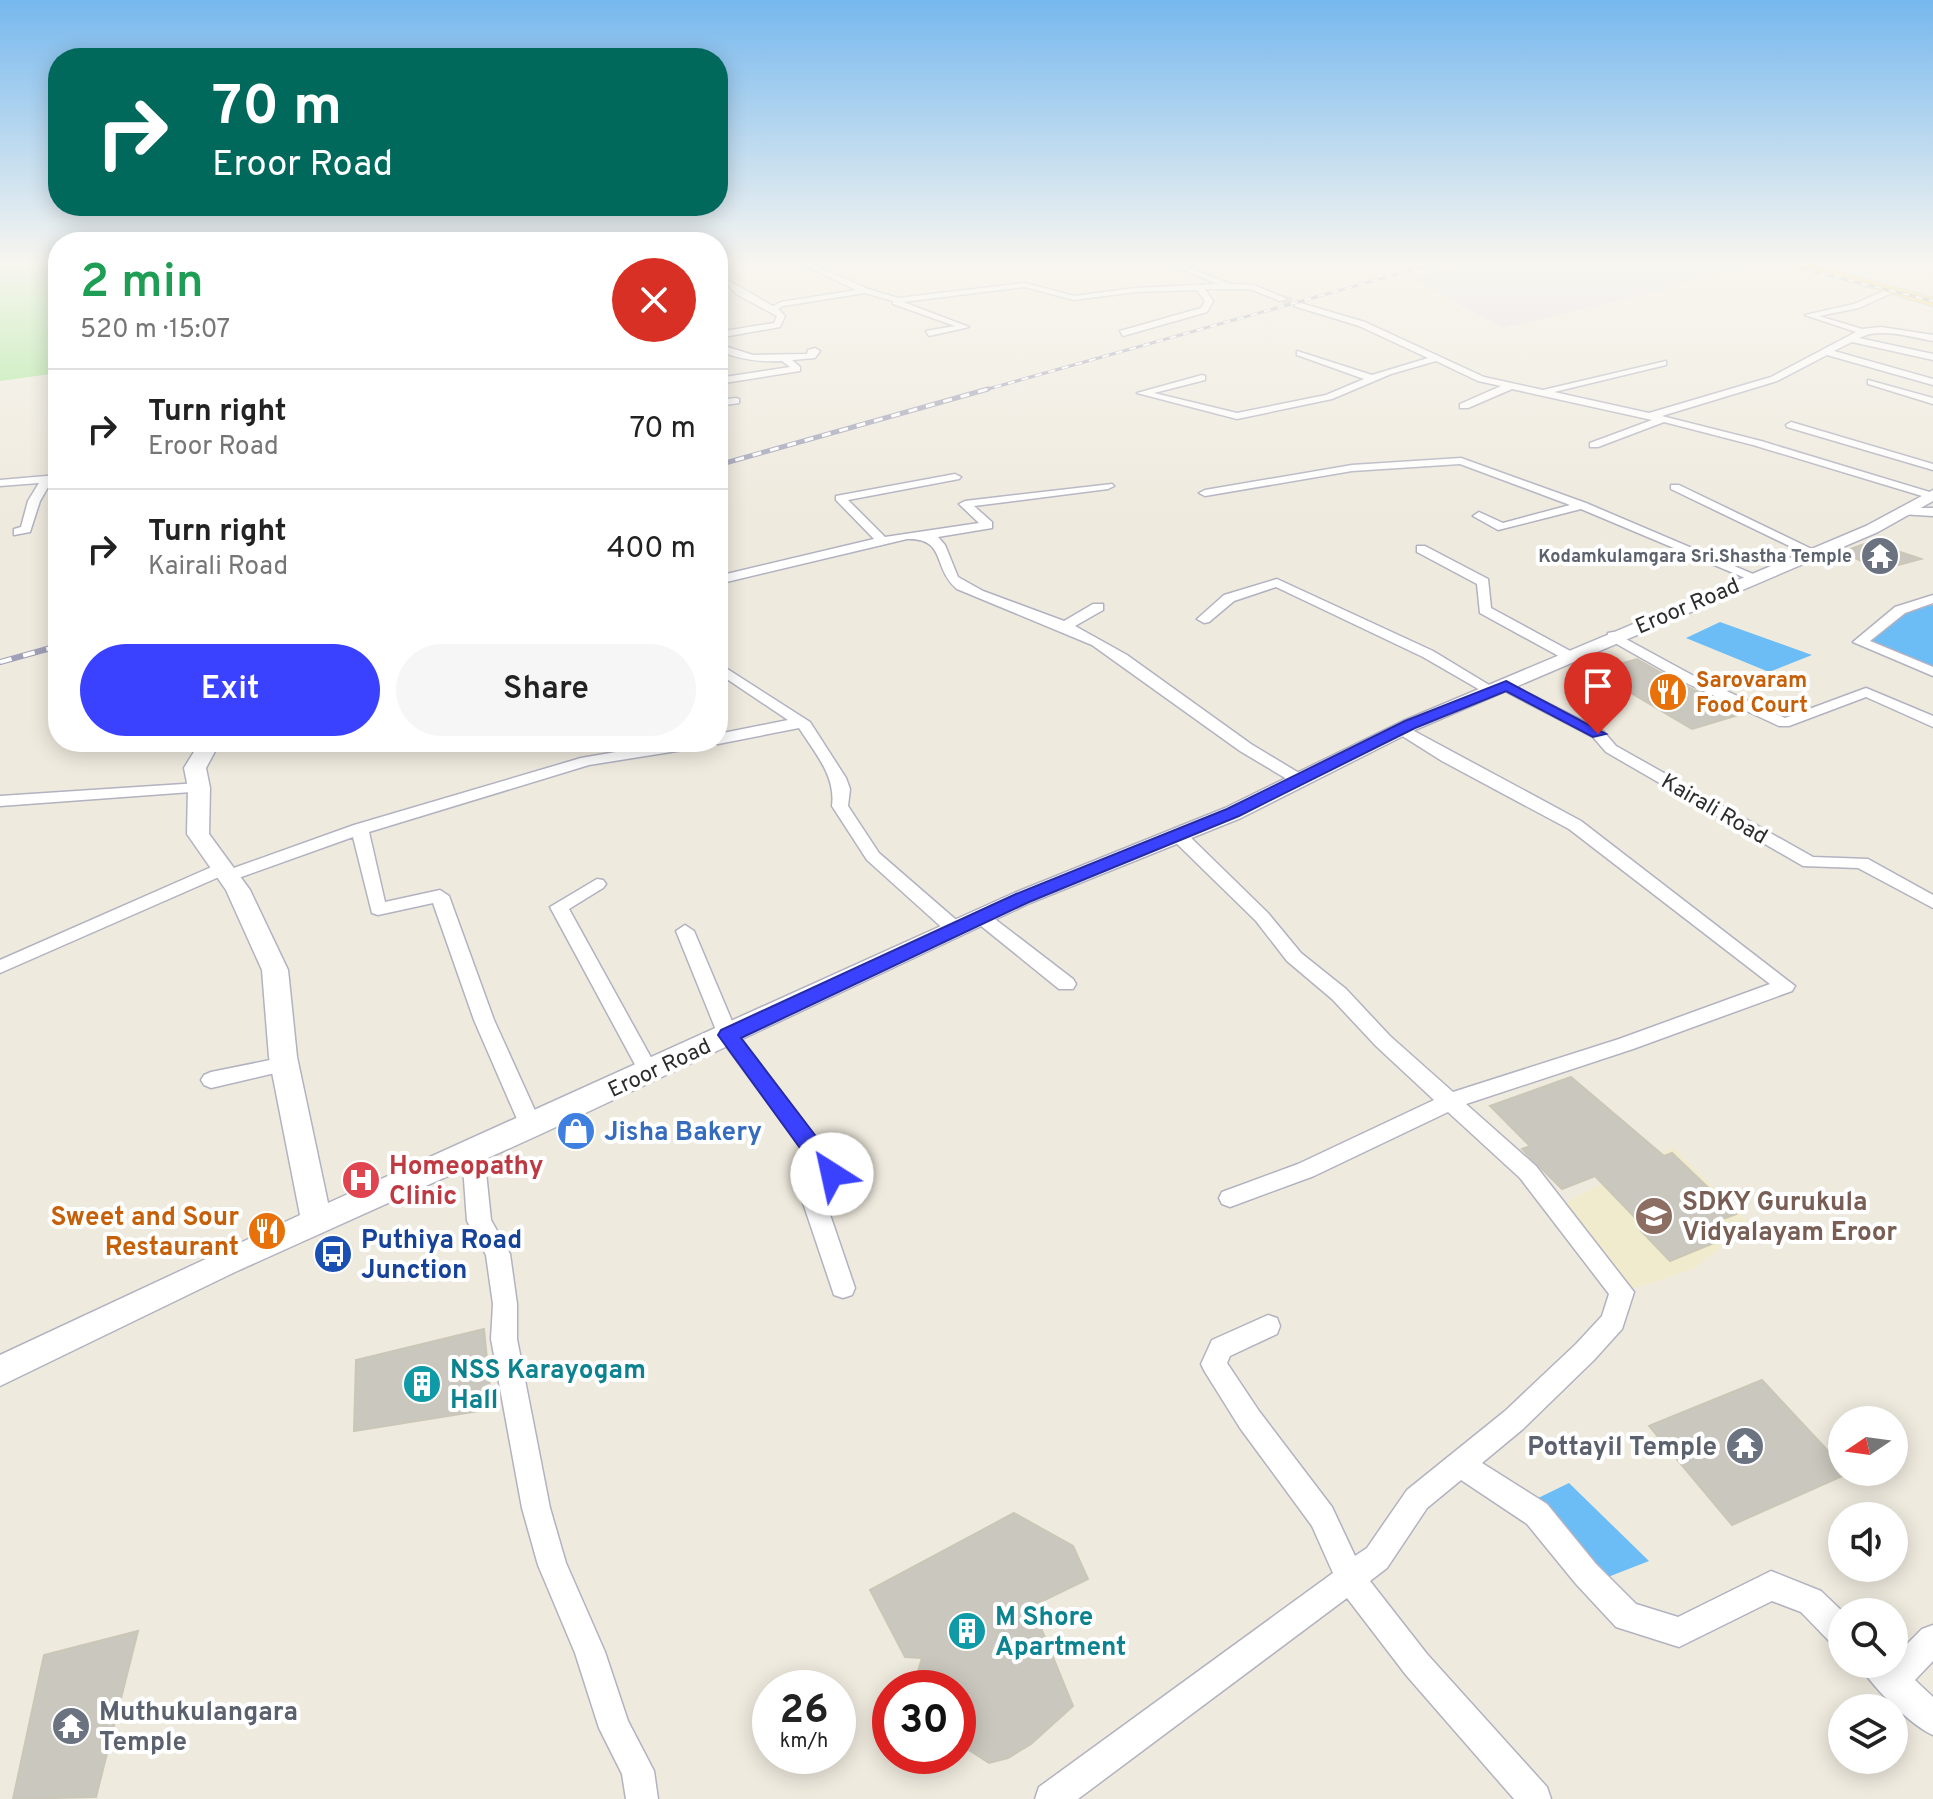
<!DOCTYPE html>
<meta charset="utf-8">
<style>
:root{--surface:#fff;--page:#f6f6f6;--text:#222;--muted:#767676;--line:#e0e0e0;--accent:#3b42ff}
body{margin:0;font-family:Overpass,sans-serif;background:var(--page);color:var(--text);height:100vh;display:flex;flex-direction:column;font-size:30px;white-space:nowrap}
*{box-sizing:border-box;margin:0}
p{font-size:26px;color:var(--muted)}
.icon{flex:none;width:44px;height:44px;fill:none;stroke:currentColor;stroke-width:2;stroke-linecap:round;stroke-linejoin:round}
.map{position:relative;flex:1;overflow:hidden}
.panel{position:absolute;left:48px;top:232px;width:680px;height:520px;display:flex;flex-direction:column;background:var(--surface);border-radius:32px;box-shadow:0 4px 20px #0003}
.panel>*{flex:none}
.banner{position:absolute;left:48px;top:48px;width:680px;height:168px;border-radius:32px;box-shadow:0 4px 20px #0003;background:#00695c;color:#fff;overflow:hidden}
.needle{width:52px;rotate:257deg}
.controls{position:absolute;left:1828px;top:1406px;display:grid;gap:16px}
.controls a{display:grid;place-items:center;width:80px;height:80px;border-radius:50%;background:var(--surface);box-shadow:0 4px 20px #0003;font-size:40px}
.speed{position:absolute;left:752px;top:1670px;display:flex;gap:16px;font-size:40px;font-weight:700;text-align:center}
.speed>*{display:grid;place-content:center;width:104px;height:104px;border-radius:50%;background:var(--surface);box-shadow:0 4px 20px #0003;line-height:1}
.speed small{font-size:20px;font-weight:400}
.speed .limit{border:12px solid #d22;background:#fff;color:#111}
.pin{position:absolute;display:grid;place-items:center;width:68px;height:68px;color:#fff;margin:-82px -34px;border-radius:50% 50% 50% 0;rotate:-45deg;box-shadow:0 0 8px #0007}
.pin .icon{rotate:45deg}
.me{position:absolute;width:88px;margin:-44px;rotate:325deg;stroke-linejoin:round;filter:drop-shadow(0 0 6px #0008)}
.turn{display:flex;align-items:center;gap:28px;height:168px;padding:0 32px;font-size:36px}
.turn .icon{width:104px;height:104px;stroke-width:2.5}
.turn b{display:block;font-size:56px;line-height:68px}
.round{display:grid;place-items:center;flex:none;width:84px;height:84px;border-radius:42px;background:var(--page)}
.overview{display:flex;align-items:center;justify-content:space-between;height:136px;padding:0 32px}
h1{font-size:48px;font-weight:600;line-height:60px;color:#1e9e55}
.action{display:flex;gap:16px;margin-top:auto;padding:16px 32px}
.action a{flex:1;height:92px;border-radius:48px;background:var(--accent);color:#fff;font-size:32px;font-weight:600;line-height:92px;text-align:center}
.action a+a{background:var(--page);color:var(--text)}
ul{padding:0;list-style:none}
li{display:flex;align-items:center;gap:24px;height:120px;padding:0 32px;border-top:2px solid var(--line)}
li div{flex:1}
li b{display:block;font-size:30px}
li em{font-style:normal}
.map>svg:first-child{display:block}
</style>
<div class="map">
<svg width="1933" height="1799" viewBox="0 0 1933 1799">
<rect width="100%" height="100%" fill="#efeade"/>
<!-- industrial -->
<path fill="#e2dfe7" d="M1467 263H1756L1662 290 1503 328 1410 278Z"/>
<!-- education -->
<path fill="#f1ebcd" d="M1673 1147 1751 1225 1693 1269 1627 1291 1558 1206Z"/>
<!-- green -->
<path fill="#a7e898" d="M0 263H58V373L0 381Z"/>
<!-- water -->
<path fill="#6cbdf6" d="M1933 605V666L1869 640 1912 608Z
M1720 622 1812 655 1769 672 1686 638Z
M1569 1483 1649 1561 1608 1577 1534 1500Z"/>
<!-- building -->
<path fill="#cac7be" stroke="#cac7b7" stroke-width="2" d="M1870 542 1921 559 1880 570 1842 552Z
M1637 659 1681 684 1745 713 1692 729 1594 671Z
M1571 1077 1664 1156 1672 1153 1736 1214 1704 1226 1719 1241 1670 1261 1641 1231 1646 1229 1595 1176 1562 1189 1522 1149 1530 1146 1490 1106Z
M484 1329 492 1409 354 1431 356 1360Z
M1762 1380 1842 1466V1472L1849 1473 1732 1525 1649 1426Z
M1014 1513 1073 1546 1088 1579 1032 1606 1073 1706 1031 1744 1008 1758 989 1763 958 1743V1688H920L915 1681 922 1658 905 1657 870 1590Z
M138 1631 96 1797 13 1799 44 1655Z"/>
<g fill="none" stroke-linecap="round" stroke-linejoin="round">
<!-- minor-tunnel -->
<path stroke="#c8c4ba" stroke-width="9" stroke-dasharray="9 4" stroke-linecap="butt" d="M1283 299 1297 304"/>
<defs>
<path id="minor" d="M801 263H810L868 289 898 298 1025 283 1074 296 1135 288 1217 284 1168 263H1178L1230 284 1254 285 1287 299 1280 301 1250 289H1205L1213 301 1207 312 1123 336 1120 331 1201 308 1205 301 1197 290 1135 292 1074 300 1025 287 903 302 969 327 929 336 926 331 955 326 893 304V301L865 293 783 306 778 309 785 316 780 327 718 338V332L774 323 777 316 736 294 724 280C733 281 761 300 773 306L781 302 856 290Z
M1891 288 1894 292 1859 308 1819 316 1862 329 1881 327 1933 335V341C1910 337 1880 327 1859 338L1933 354V360L1852 342 1834 351 1933 379V385L1827 355 1777 381 1662 416 1761 441 1933 493 1932 499 1753 445 1664 422 1598 447H1590V443L1652 420 1512 389 1468 408H1460V404L1501 386 1478 381 1436 361 1391 374 1332 399 1237 419 1137 393 1202 375 1205 376V380L1154 393 1237 413 1326 395 1364 379 1297 355V351L1372 375 1428 358 1359 326 1294 306 1297 302 1365 322 1484 377 1543 390 1666 361V365L1554 392 1649 413 1771 377 1856 332 1805 315 1854 304Z
M718 344 753 355 807 354 808 350 815 348 820 351 815 358 792 360 800 367V371L718 384V378L790 367 782 361C760 362 739 360 718 350Z
M1868 380 1933 398V404L1868 384Z
M736 398 739 399V403L718 406V400Z
M1791 422 1933 464V470L1787 427 1786 425Z
M1461 458 1586 503 1760 577 1750 580 1581 509 1498 530 1473 516 1479 512 1503 523 1570 505 1460 464 1352 471 1205 496 1199 493 1205 490 1352 465Z
M955 474 961 477 959 479 848 500 885 537 979 523 959 504 965 501 1112 484 1114 486 1108 489 974 506 992 522V528L938 537 945 545 958 577 983 591 1064 621 1093 604H1103V610L1075 626 1127 655 1251 744 1304 776 1306 779 1304 782H1292L1240 751 1092 645 957 589C932 568 947 538 907 539L718 584V576L874 539 836 500V496Z
M58 475V481L51 482 40 501 30 532 14 535V529L21 527 28 501 39 483 0 486V480Z
M1671 485H1679L1820 553 1810 556 1671 489Z
M1417 546H1425L1488 579 1491 608 1574 653V659H1564L1480 613 1477 584 1417 552Z
M1277 579 1433 651 1499 691 1492 695 1487 694 1423 657 1276 587 1234 601 1209 622 1204 623 1197 619 1224 595Z
M1933 595V603L1905 613 1870 641 1933 667V676L1853 642 1895 607Z
M1613 632 1692 675 1785 718 1866 688 1933 716V727L1866 697 1789 726H1779L1682 681 1608 639V633Z
M718 663 810 722 846 778 850 789 848 806 879 853 962 925 964 929 962 933H948L867 860 832 806C836 776 815 753 799 728L718 744 713 742H718V734L788 720 718 673Z
M1506 682 1603 731 1616 746 1813 857 1868 859 1933 895V908L1858 868 1803 866 1606 752 1593 737 1501 689V683Z
M1401 724 1581 821 1795 986 1792 991 1633 1049 1466 1104 1536 1166 1634 1292 1622 1329 1594 1360 1523 1429 1482 1463 1547 1504 1596 1564 1636 1604 1678 1617 1771 1571 1821 1591 1843 1612 1842 1647 1831 1643 1801 1612 1772 1601 1679 1647 1616 1627 1576 1584 1527 1524 1461 1480 1427 1508 1387 1568 1370 1581 1427 1654 1547 1787 1551 1799H1514L1406 1675 1347 1598 1078 1799H1035L1039 1787 1333 1573 1312 1526 1240 1428 1205 1372 1201 1364 1212 1340 1268 1315 1277 1318 1280 1326 1277 1334 1230 1356 1227 1363 1259 1411 1332 1507 1355 1556 1367 1548 1407 1490 1505 1411 1576 1344 1602 1316 1609 1294 1520 1178 1448 1112 1314 1176 1230 1207 1222 1204 1219 1198 1222 1192 1298 1164 1434 1100 1376 1046 1332 999 1287 961 1256 921 1172 839 1170 835 1172 831H1184L1268 913 1301 953 1346 989 1390 1036 1453 1092 1619 1039 1770 984 1569 829 1442 761 1396 732V726Z
M674 742H710L702 747 589 765 369 832 385 902 440 890 449 896 494 1020 542 1126 539 1132 531 1134 523 1132 520 1126 474 1020 433 903 378 915 372 913 353 837 233 880 227 881 219 877 0 973V960L216 865 222 864 231 869 354 825 581 758Z
M199 783 207 788 205 791 0 806V796Z
M597 879 603 880 606 884 603 888 569 909 659 1072 656 1077H642L639 1072 550 907Z
M981 911 987 913 1073 979 1076 984 1073 989H1059L975 921 972 917 975 913Z
M685 925 694 931 737 1033 843 1174 840 1180 822 1191 855 1288 852 1295 843 1298 834 1295 798 1188 801 1182 818 1171 718 1035 676 931Z
M285 1057 292 1059 295 1064 292 1069 211 1088 204 1085 201 1080 204 1075 211 1072Z
M473 1145 481 1147 484 1153 491 1220 510 1254 517 1304V1339L550 1508 566 1563 605 1652 628 1721 654 1771 658 1799H626L622 1774 599 1728 575 1653 538 1565 522 1508 491 1339 493 1304 486 1255 467 1221 462 1153 465 1147Z
M1933 1625V1661L1915 1680 1933 1697V1735C1912 1726 1868 1684 1860 1664H1894V1657L1922 1629Z"/>
<path id="tertiary" d="M1900 508H1933V516L1900 514Z"/>
<path id="secondary" d="M1933 490V501L1878 532 1417 729 1241 818 1030 903 541 1134 235 1272 0 1386V1355L300 1215 269 1057 262 970 226 890 187 834 188 788 184 768 200 742H220L206 768 210 788 209 834 250 890 288 970 297 1057 328 1203 1014 893 1225 808 1403 721 1866 526Z"/>
<path id="trunk" d="M1789 263H1807L1933 298V306Z"/>
</defs>
<!-- minor casing -->
<use href="#minor" stroke="#b2b2c1" stroke-width="3"/>
<!-- tertiary casing -->
<use href="#tertiary" stroke="#b2b2c1" stroke-width="3"/>
<!-- secondary casing -->
<use href="#secondary" stroke="#b2b2c1" stroke-width="3"/>
<!-- trunk casing -->
<use href="#trunk" stroke="#ccc" stroke-width="3"/>
<!-- minor -->
<use href="#minor" fill="#fff" fill-rule="evenodd"/>
<!-- tertiary -->
<use href="#tertiary" fill="#fff" fill-rule="evenodd"/>
<!-- secondary -->
<use href="#secondary" fill="#fff" fill-rule="evenodd"/>
<!-- trunk -->
<use href="#trunk" fill="#fcd259" fill-rule="evenodd"/>
<defs>
<path id="rail-far2" d="M1780 263 1933 301
M981 391 1437 263"/>
<path id="rail-far1" d="M718 465 988 389"/>
<path id="rail" d="M0 662 58 646"/>
</defs>
<!-- rail-far2 casing -->
<use href="#rail-far2" stroke="#a0a0b8" stroke-width="3"/>
<!-- rail-far1 casing -->
<use href="#rail-far1" stroke="#a0a0b8" stroke-width="5"/>
<!-- rail casing -->
<use href="#rail" stroke="#a0a0b8" stroke-width="6"/>
<!-- rail-far2 -->
<use href="#rail-far2" stroke="#fff" stroke-width="2" stroke-dasharray="7" stroke-linecap="butt"/>
<!-- rail-far1 -->
<use href="#rail-far1" stroke="#fff" stroke-width="3" stroke-dasharray="9" stroke-linecap="butt"/>
<!-- rail -->
<use href="#rail" stroke="#fff" stroke-width="4" stroke-dasharray="12" stroke-linecap="butt"/>
</g>
<!-- sky -->
<linearGradient id="sky" x2="0" y2="1"><stop stop-color="#76b8ee"/><stop offset="0.51" stop-color="#f8f6f0"/><stop offset="1" stop-color="#f8f6f0" stop-opacity="0"/></linearGradient>
<rect width="1933" height="515" fill="url(#sky)"/>
<!-- route -->
<path fill="#3b42ff" stroke="#262ba6" stroke-width="2" d="M1506 681 1606 734 1593 737 1506 691 1415 728 1239 816 1029 902 741 1038 840 1168 843 1174 840 1181H824L718 1035 721 1030 1016 894 1227 809 1405 721Z"/>
<!-- icons -->
<defs>
<symbol id="temple-disc" viewBox="-11 -11 22 22"><circle r="9.5" fill="#6b7280" stroke="#fff"/><path d="M0-6L5-2H3V0L6.5 2.5H4V6H1.5V3h-3V6H-4V2.5H-6.5L-3 0V-2H-5Z" fill="#fff"/></symbol>
<symbol id="restaurant-disc" viewBox="-11 -11 22 22"><circle r="9.5" fill="#e8710a" stroke="#fff"/><path d="M-5-6h1v4h1v-4h1v4h1v-4h1v5L-1.5 .5V6h-2V.5L-5-1ZM5-6V6H3V1.5H1.5Q1.5-4 5-6Z" fill="#fff"/></symbol>
<symbol id="shop-disc" viewBox="-11 -11 22 22"><circle r="9.5" fill="#3f7fe0" stroke="#fff"/><path d="M-5-2.5h2.3a2.7 3.5 0 0 1 5.4 0H5L5.5 6h-11ZM-1.5-2.5h3a1.5 2.3 0 0 0-3 0Z" fill="#fff"/></symbol>
<symbol id="hospital-disc" viewBox="-11 -11 22 22"><circle r="9.5" fill="#e0444e" stroke="#fff"/><path d="M-5-5h3v3.5h4V-5h3V5h-3V1.5h-4V5h-3Z" fill="#fff"/></symbol>
<symbol id="school-disc" viewBox="-11 -11 22 22"><circle r="9.5" fill="#8d6e63" stroke="#fff"/><path d="M0-5L7-2L0 1L-7-2ZM-4 1L0 2.5L4 1V4Q0 6-4 4Z" fill="#fff"/></symbol>
<symbol id="bus-disc" viewBox="-11 -11 22 22"><circle r="9.5" fill="#1a4fb4" stroke="#fff"/><path d="M-5-6H5V4H4V6H2V4H-2V6H-4V4H-5ZM-3.5-4V0h7V-4ZM-3.5 1.2v1.5H-2V1.2ZM2 1.2v1.5H3.5V1.2Z" fill="#fff"/></symbol>
<symbol id="building-disc" viewBox="-11 -11 22 22"><circle r="9.5" fill="#0f9aa8" stroke="#fff"/><path d="M-4-6H4V6H1V3H-1V6H-4ZM-2.5-4.3h1.7v1.8h-1.7ZM.8-4.3h1.7v1.8H.8ZM-2.5-1h1.7V.8h-1.7ZM.8-1h1.7V.8H.8Z" fill="#fff"/></symbol>
</defs>
<g fill-rule="evenodd">
<use href="#temple-disc" x="1858" y="534" width="44" height="44"/>
<use href="#restaurant-disc" x="1646" y="670" width="44" height="44"/>
<use href="#shop-disc" x="554" y="1109" width="44" height="44"/>
<use href="#hospital-disc" x="339" y="1158" width="44" height="44"/>
<use href="#school-disc" x="1632" y="1194" width="44" height="44"/>
<use href="#restaurant-disc" x="245" y="1209" width="44" height="44"/>
<use href="#bus-disc" x="311" y="1232" width="44" height="44"/>
<use href="#building-disc" x="400" y="1362" width="44" height="44"/>
<use href="#temple-disc" x="1723" y="1424" width="44" height="44"/>
<use href="#building-disc" x="945" y="1609" width="44" height="44"/>
<use href="#temple-disc" x="49" y="1704" width="44" height="44"/>
</g>
<g text-anchor="middle" stroke-width="8" stroke-linejoin="round" paint-order="stroke">
<!-- far-worship labels -->
<g font-size="18" font-weight="bold" fill="#5b616d" stroke="#fff" text-anchor="end">
<text x="1852" y="562">Kodamkulamgara Sri.Shastha Temple</text>
</g>
<!-- street labels -->
<g font-size="22" fill="#2c2c2c" stroke="#fff">
<text transform="translate(1687 605) rotate(-23)" y="8">Eroor Road</text>
<text transform="translate(1715 808) rotate(30)" y="8">Kairali Road</text>
<text transform="translate(659 1067) rotate(-25)" y="8">Eroor Road</text>
</g>
<!-- food labels -->
<g font-size="22" font-weight="bold" fill="#c56008" stroke="#fff" text-anchor="start">
<text x="1696" y="687">Sarovaram<tspan x="1696" dy="25">Food Court</tspan></text>
</g>
<!-- near-shop labels -->
<g font-size="26" font-weight="bold" fill="#366cbe" stroke="#fff" text-anchor="start">
<text x="604" y="1140">Jisha Bakery</text>
</g>
<!-- near-health labels -->
<g font-size="26" font-weight="bold" fill="#be3a42" stroke="#fff" text-anchor="start">
<text x="389" y="1174">Homeopathy<tspan x="389" dy="30">Clinic</tspan></text>
</g>
<!-- near-education labels -->
<g font-size="26" font-weight="bold" fill="#785e54" stroke="#fff" text-anchor="start">
<text x="1682" y="1210">SDKY Gurukula<tspan x="1682" dy="30">Vidyalayam Eroor</tspan></text>
</g>
<!-- near-food labels -->
<g font-size="26" font-weight="bold" fill="#c56008" stroke="#fff" text-anchor="end">
<text x="239" y="1225">Sweet and Sour<tspan x="239" dy="30">Restaurant</tspan></text>
</g>
<!-- near-transit labels -->
<g font-size="26" font-weight="bold" fill="#164399" stroke="#fff" text-anchor="start">
<text x="361" y="1248">Puthiya Road<tspan x="361" dy="30">Junction</tspan></text>
</g>
<!-- near-culture labels -->
<g font-size="26" font-weight="bold" fill="#0d838f" stroke="#fff" text-anchor="start">
<text x="450" y="1378">NSS Karayogam<tspan x="450" dy="30">Hall</tspan></text>
<text x="995" y="1625">M Shore<tspan x="995" dy="30">Apartment</tspan></text>
</g>
<!-- near-worship labels -->
<g font-size="26" font-weight="bold" fill="#5b616d" stroke="#fff" text-anchor="end">
<text x="1717" y="1455">Pottayil Temple</text>
<text x="99" y="1720" text-anchor="start">Muthukulangara<tspan x="99" dy="30">Temple</tspan></text>
</g>
</g>
</svg>
<div class="controls">
<a><svg class="needle" viewBox="-14 -14 28 28"><path d="M0-13l5 13h-10z" fill="#e53935"/><path d="M0 13l5-13h-10z" fill="#767676"/></svg></a>
<a><svg class="icon" aria-label="sound" viewBox="0 0 24 24"><path d="M4 9h4l5-4v14l-5-4H4zM17 9q2 3 0 6"/></svg></a>
<a><svg class="icon" aria-label="search" viewBox="0 0 24 24"><circle cx="10" cy="10" r="6"/><path d="M15 15l6 6"/></svg></a>
<a><svg class="icon" aria-label="layers" viewBox="0 0 24 24"><path d="M12 4l9 5-9 5-9-5zM3 14l9 5 9-5"/></svg></a>
</div>
<div class="speed"><div>26<small>km/h</small></div><div class="limit">30</div></div>
<div class="pin" style="left:1598px;top:734px;background:#d93025"><svg class="icon" aria-label="arrive" viewBox="0 0 24 24"><path d="M6 21V4h12l-3 4 3 4H6"/></svg></div>
<svg class="me" style="left:832px;top:1174px" viewBox="-20 -20 40 40"><circle r="19" fill="#fff"/><path d="M0-13L10 11 0 6-10 11z" fill="#3b42ff"/></svg>
<div class="banner">
<div class="turn"><svg class="icon" aria-label="right" viewBox="0 0 24 24"><path d="M7 20v-9h11M14 6l5 5-5 5"/></svg><div><b>70 m</b>Eroor Road</div></div>
</div>
<section class="panel">
<div class="overview"><div><h1>2 min</h1><p>520 m · 15:07</p></div><a class="round" style="background:#d93025;color:#fff"><svg class="icon" aria-label="close" viewBox="0 0 24 24"><path d="M6 6l12 12M18 6L6 18"/></svg></a></div>
<ul>
<li><svg class="icon" aria-label="right" viewBox="0 0 24 24"><path d="M7 20v-9h11M14 6l5 5-5 5"/></svg><div><b>Turn right</b><p>Eroor Road</p></div><em>70 m</em></li>
<li><svg class="icon" aria-label="right" viewBox="0 0 24 24"><path d="M7 20v-9h11M14 6l5 5-5 5"/></svg><div><b>Turn right</b><p>Kairali Road</p></div><em>400 m</em></li>
</ul>
<div class="action"><a>Exit</a><a>Share</a></div>
</section>
</div>
